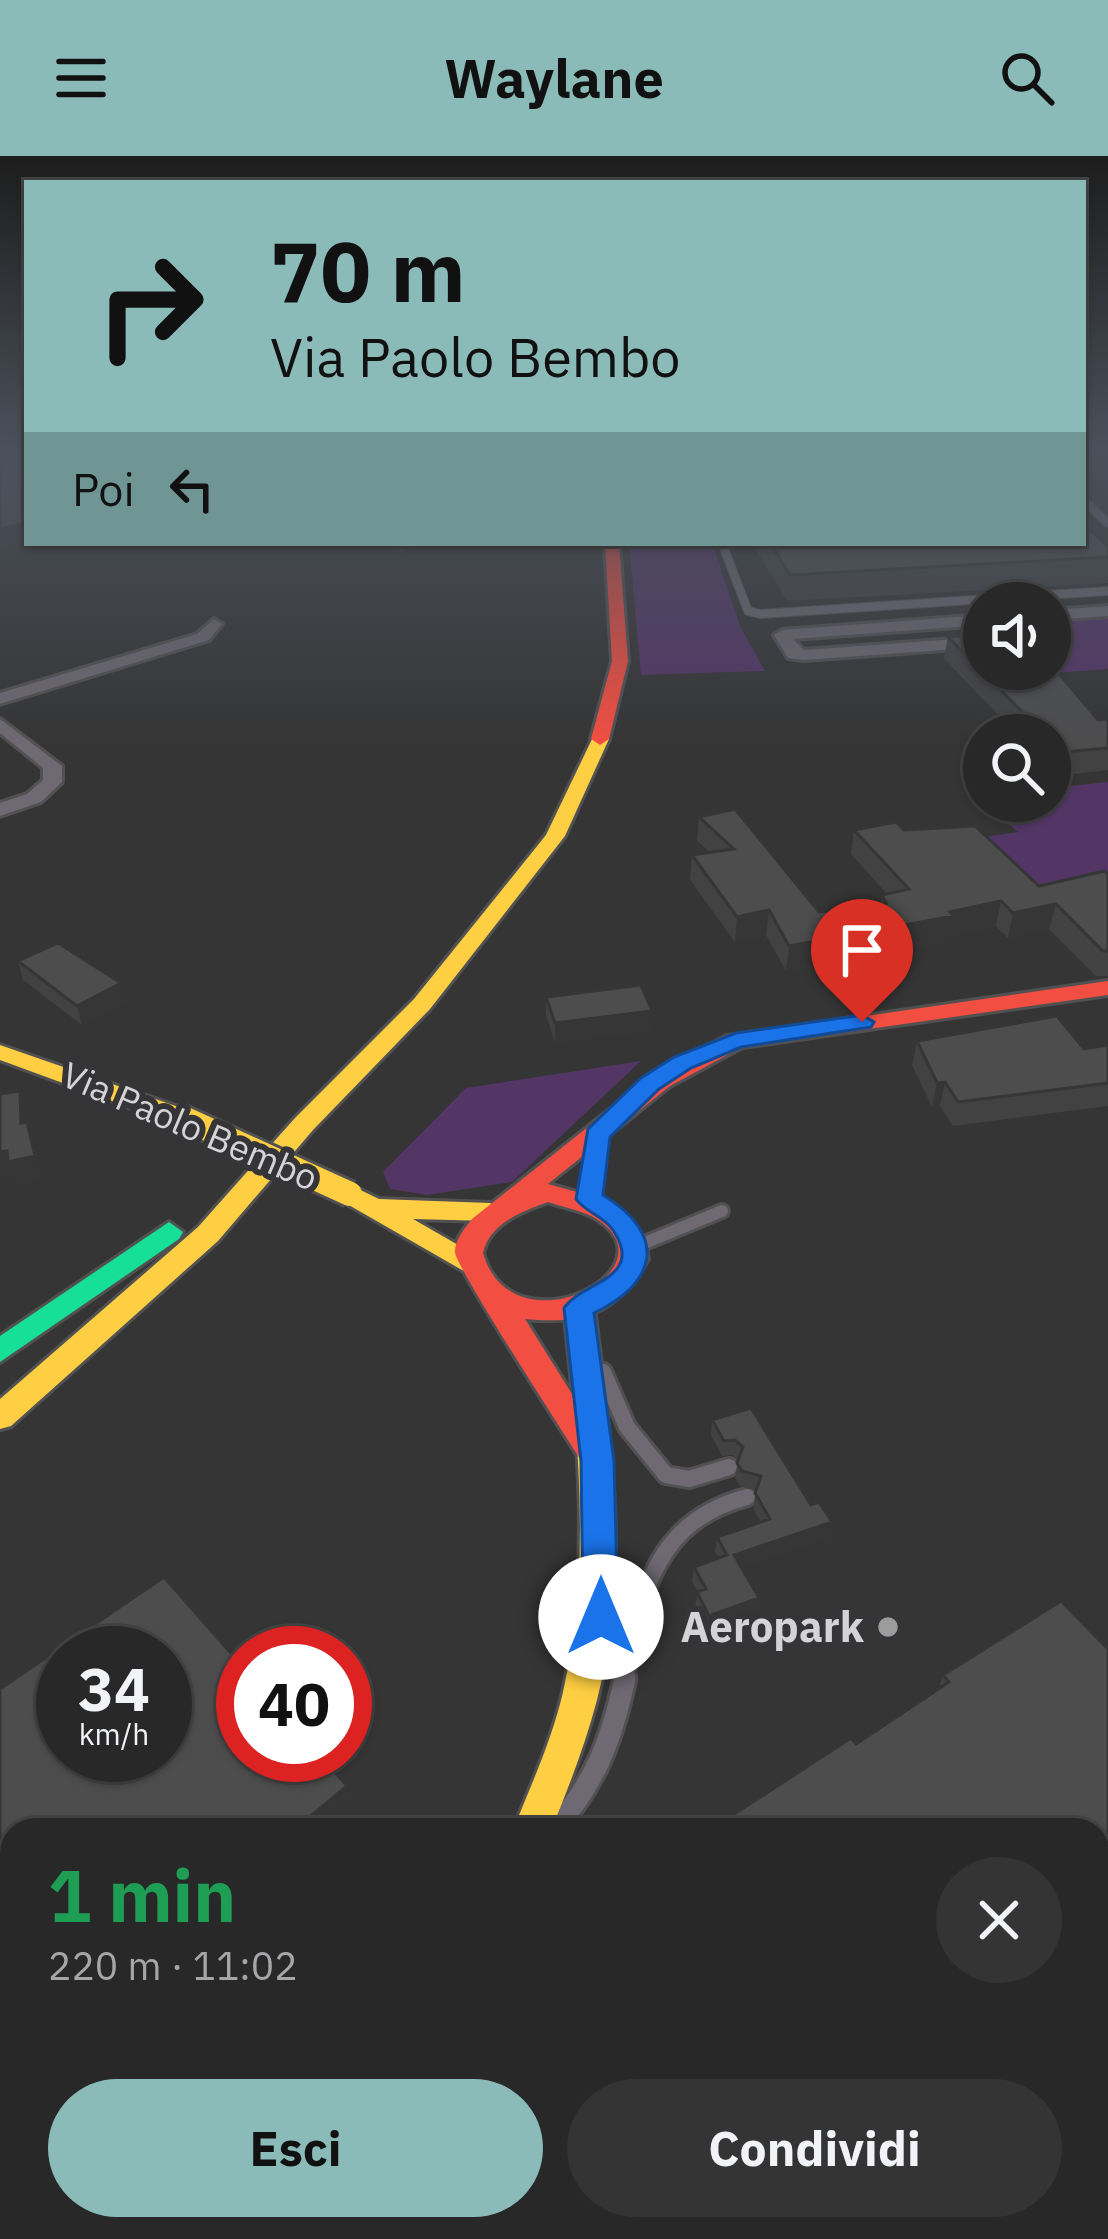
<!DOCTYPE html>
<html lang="it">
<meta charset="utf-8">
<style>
:root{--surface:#282828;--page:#343434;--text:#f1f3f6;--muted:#a5a6a8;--line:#444445;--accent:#8bbbb9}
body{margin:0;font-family:"IBM Plex Sans",sans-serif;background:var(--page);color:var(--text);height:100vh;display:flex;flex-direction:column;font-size:45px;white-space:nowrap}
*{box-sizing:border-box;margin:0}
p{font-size:39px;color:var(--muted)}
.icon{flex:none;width:66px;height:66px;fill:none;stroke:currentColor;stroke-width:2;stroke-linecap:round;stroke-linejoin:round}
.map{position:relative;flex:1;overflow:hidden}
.sheet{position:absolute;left:0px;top:1662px;width:1110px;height:423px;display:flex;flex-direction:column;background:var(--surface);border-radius:36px 36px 0 0;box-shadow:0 3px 9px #0004,0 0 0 3px var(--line)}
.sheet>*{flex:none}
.hud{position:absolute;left:24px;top:24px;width:1062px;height:366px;border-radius:0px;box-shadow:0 3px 9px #0004,0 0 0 3px var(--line);background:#8bbbb9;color:#111;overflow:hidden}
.controls{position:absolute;left:963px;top:426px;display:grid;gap:24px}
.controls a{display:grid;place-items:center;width:108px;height:108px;border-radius:50%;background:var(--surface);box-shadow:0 3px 9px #0004,0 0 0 3px var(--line);font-size:60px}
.speed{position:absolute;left:36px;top:1470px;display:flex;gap:24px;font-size:60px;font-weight:700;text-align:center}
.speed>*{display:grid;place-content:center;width:156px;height:156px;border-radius:50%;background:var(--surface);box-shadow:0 3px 9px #0004,0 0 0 3px var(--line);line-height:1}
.speed small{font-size:30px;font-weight:400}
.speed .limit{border:18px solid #d22;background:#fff;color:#111}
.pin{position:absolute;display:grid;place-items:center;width:102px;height:102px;color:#fff;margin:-123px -51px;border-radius:50% 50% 50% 0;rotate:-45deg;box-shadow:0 0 12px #0007}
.pin .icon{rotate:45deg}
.me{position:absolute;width:132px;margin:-66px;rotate:0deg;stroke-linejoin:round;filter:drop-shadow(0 0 9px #0008)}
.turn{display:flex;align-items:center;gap:42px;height:252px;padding:0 48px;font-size:54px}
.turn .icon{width:156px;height:156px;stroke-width:2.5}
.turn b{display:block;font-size:84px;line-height:102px}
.then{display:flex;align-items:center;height:114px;padding:0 48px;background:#0003;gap:24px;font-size:45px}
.round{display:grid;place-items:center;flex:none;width:126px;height:126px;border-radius:63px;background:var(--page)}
.head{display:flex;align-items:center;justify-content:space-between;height:204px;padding:0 48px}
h1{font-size:72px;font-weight:700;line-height:90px;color:#1e9e55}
.cta{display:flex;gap:24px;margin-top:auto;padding:24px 48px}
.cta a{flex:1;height:138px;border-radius:72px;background:var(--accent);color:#111;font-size:48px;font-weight:700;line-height:138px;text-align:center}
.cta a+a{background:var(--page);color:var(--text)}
header{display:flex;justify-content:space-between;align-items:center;height:156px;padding:0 48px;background:var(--accent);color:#111;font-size:54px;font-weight:700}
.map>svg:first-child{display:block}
</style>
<header><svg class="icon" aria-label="menu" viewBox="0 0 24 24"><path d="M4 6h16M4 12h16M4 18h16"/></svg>Waylane<svg class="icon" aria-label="search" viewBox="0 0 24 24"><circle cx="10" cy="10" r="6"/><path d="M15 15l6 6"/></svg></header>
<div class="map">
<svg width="1108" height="2083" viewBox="0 0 1108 2083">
<rect width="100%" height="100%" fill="#353535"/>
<!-- green -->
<path fill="#533666" d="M629 387H712L740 470 765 515 641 519Z
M1108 461V513L1054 517 1050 464Z
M1108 626V718L1019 742 905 693 1018 676 977 640 984 639V645H1050V632Z
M641 905 512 1026 427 1039 390 1033 383 1016 466 932Z"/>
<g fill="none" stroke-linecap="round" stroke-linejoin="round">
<defs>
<path id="lane-far3" d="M1083 344 1108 367
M722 387 748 455 760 458 1108 435"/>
<path id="lane-far2" d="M635 1091 722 1055"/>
<path id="lane-far1" d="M635 1091 640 1089
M603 1216 627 1271 666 1319 689 1323 729 1311
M624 1525C641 1440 653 1366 747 1341"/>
<path id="lane" d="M553 1674C595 1628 612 1583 625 1522"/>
<path id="street" d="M1108 450V460L1050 464V454Z
M984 459V469L793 483 804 494 984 481V491L804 504 788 502 774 479 782 474Z
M214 463 222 468 209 484 0 548V537L197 478Z
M0 563 62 610V626L41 646 0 660V647L27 638 43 624V612L0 577Z
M547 2073H593L597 2083H551Z"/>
<path id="fast" d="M169 1066 183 1076 179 1083 0 1206V1180Z"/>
<path id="slow" d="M594 579 609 583 565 680 430 853 313 974 218 1085 11 1270 0 1273V1243L198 1071 295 962 414 843 546 679Z
M0 889 190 955 194 961 181 969 172 967 0 904Z
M350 1029 379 1043 490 1047 504 1056 490 1065 413 1063 479 1101 483 1108 479 1115 469 1118 340 1044 337 1038 340 1032Z
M579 1141 589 1144 594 1152C610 1281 630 1416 597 1544 585 1589 569 1631 551 1674H513C531 1629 552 1584 563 1536 592 1408 578 1281 564 1152L569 1144Z"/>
<path id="jam" d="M605 387H619L628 505 609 583 600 589 591 583 612 505Z
M1108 825V839L742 891 670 930 548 1028C597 1042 638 1047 648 1103 618 1156 584 1169 525 1163L609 1297 604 1306 593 1310 582 1306C565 1279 455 1110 455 1096 455 1083 465 1072 472 1063L652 920 727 880ZM548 1046C562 1051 580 1054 593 1061 682 1112 512 1199 483 1097 490 1067 521 1056 548 1046Z
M158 2073H211L207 2083H154Z"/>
</defs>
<!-- lane-far3 casing -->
<use href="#lane-far3" stroke="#525152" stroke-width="10"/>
<!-- lane-far2 casing -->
<use href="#lane-far2" stroke="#525152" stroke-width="18"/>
<!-- lane-far1 casing -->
<use href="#lane-far1" stroke="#525152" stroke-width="22"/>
<!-- lane casing -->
<use href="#lane" stroke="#525152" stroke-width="27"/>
<!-- street casing -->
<use href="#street" stroke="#525152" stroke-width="6"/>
<!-- fast casing -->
<use href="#fast" stroke="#525152" stroke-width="6"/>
<!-- slow casing -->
<use href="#slow" stroke="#525152" stroke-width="6"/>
<!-- jam casing -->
<use href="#jam" stroke="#525152" stroke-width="6"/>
<!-- lane-far3 -->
<use href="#lane-far3" stroke="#6e6972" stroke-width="8"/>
<!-- lane-far2 -->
<use href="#lane-far2" stroke="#6e6972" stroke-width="12"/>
<!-- lane-far1 -->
<use href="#lane-far1" stroke="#6e6972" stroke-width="16"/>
<!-- lane -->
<use href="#lane" stroke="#6e6972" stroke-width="21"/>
<!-- street -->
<use href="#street" fill="#6e6972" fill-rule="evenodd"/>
<!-- fast -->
<use href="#fast" fill="#16e098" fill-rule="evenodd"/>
<!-- slow -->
<use href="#slow" fill="#ffcf43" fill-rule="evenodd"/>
<!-- jam -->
<use href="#jam" fill="#f24e42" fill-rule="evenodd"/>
<defs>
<path id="slow-bridge" d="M181 961 350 1038"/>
</defs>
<!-- slow-bridge casing -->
<use href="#slow-bridge" stroke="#525152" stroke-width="30" stroke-linecap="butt"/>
<!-- slow-bridge -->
<use href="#slow-bridge" stroke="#ffcf43" stroke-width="24"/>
</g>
<!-- wall -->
<path fill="#424243" d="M385 387H438L404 397Z
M752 387H1083L1108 391V427L787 445Z
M948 481 1098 564 1108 563V614L1057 620 1050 612V579H1018L944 503Z
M699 661 819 756 881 748 882 739 887 738 851 698 854 674H904L1039 730 1108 718V820H1096L1049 773 1008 782 996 770 949 780 948 785 786 815 766 779 735 786 690 724 692 699 710 696 697 685Z
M18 805 121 827 125 846 82 869 23 824Z
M546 841 651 874 555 886 546 859Z
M917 885 1084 893 1108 889V950L953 970 940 950 932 951 912 909Z
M712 1264 832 1366 829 1381 741 1411 759 1442 757 1457 708 1474 695 1451 698 1436 692 1426 694 1411 719 1402 715 1396 717 1381 761 1366 753 1352 756 1335 740 1330 735 1322 738 1304 733 1299 722 1300 711 1279Z
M1061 1445 1108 1493V2083H713L707 2073H1098V1674H715L716 1670 851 1582 856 1588 942 1531 940 1528 943 1519Z"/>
<!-- shaded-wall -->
<path fill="#363637" d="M27 367V387H35L0 396V373Z
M404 387H438L404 397Z
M1001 745 996 770 949 780 948 785 786 815 789 790Z
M1056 748 1049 773 1008 782 1013 757Z
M769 754 766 779 735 786 737 761Z
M121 827 125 846 82 869 77 850Z
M652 855 651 874 555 886V867Z
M945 926 940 950 932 951 937 927Z
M20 935 43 1024 16 1030 12 1020 0 1022V996Z
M832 1366 829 1381 732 1414 734 1399Z
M759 1442 757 1457 708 1474 709 1460Z
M347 1630 349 1639 306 1674H294Z
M12 1910V1922L0 1932V1920Z"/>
<!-- building -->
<path fill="#4d4d4e" stroke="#363637" stroke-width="3" fill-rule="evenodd" d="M8 296H27V367L0 373V311L3 310 0 308V297Z
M1089 373 1108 391V401L790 419 770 387H1083V374Z
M984 478V513H1050V507L1098 564 1108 563V592L1063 596 1050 584V579H1045L948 481Z
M735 653 819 756 886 747 882 739 909 733 854 674 896 666 904 674 975 670 1039 730 1105 715 1108 718V795H1103L1056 748 1013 757 1001 745 950 756 954 760 789 790 769 754 737 761 692 699 734 693 699 661Z
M58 787 121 827 77 850 18 805Z
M641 829 652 855 555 867 546 841Z
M1057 860 1084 893 1108 889V927L958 946 945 926 937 927 917 885Z
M20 935 21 967 27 966 35 1000 8 1006 7 995 0 996V938Z
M751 1252 811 1349 819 1346 832 1366 734 1399 759 1442 709 1460 697 1436 706 1433 694 1411 727 1399 717 1381 770 1363 755 1337 761 1320 742 1315 737 1307 743 1291 735 1284 724 1285 712 1264Z
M164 1421 243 1511V1599H320L347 1630 294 1674H12V1910L0 1920V1533ZM63 1497H165V1599H63Z
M1061 1445 1108 1493V2083H719L713 2073H1098V1674H719L716 1670 851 1582 856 1588 949 1526 943 1519Z
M411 2073H461L469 2083H406L404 2080Z"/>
<!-- sky -->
<linearGradient id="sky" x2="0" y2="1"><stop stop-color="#1d1d1d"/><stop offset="0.5" stop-color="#4b515c"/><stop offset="1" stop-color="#4b515c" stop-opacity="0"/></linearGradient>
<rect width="1108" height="587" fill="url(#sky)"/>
<!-- route -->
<path fill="#1a73e8" stroke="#114b97" stroke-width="3" d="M862 859 874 866 871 871 741 891 691 912 659 933 610 981 603 1039C667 1078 659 1126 594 1157L614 1305 618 1461 613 1472 601 1477 588 1472 583 1461 581 1305 564 1152C581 1126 646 1123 613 1074 604 1060 585 1056 576 1043L588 973 641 922 674 901 736 877Z"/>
<!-- markers -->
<circle fill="#9c9c9d" stroke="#353436" stroke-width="4.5" cx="888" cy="1471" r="12"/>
<g text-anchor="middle" stroke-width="12" stroke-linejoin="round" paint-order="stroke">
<!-- street labels -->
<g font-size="36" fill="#d4d3d5" stroke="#353436">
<text transform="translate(190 970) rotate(23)" y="13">Via Paolo Bembo</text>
</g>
<!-- near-poi labels -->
<g font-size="42" font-weight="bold" fill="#d4d3d5" stroke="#353436" text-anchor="end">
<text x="864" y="1486">Aeropark</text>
</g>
</g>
</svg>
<div class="controls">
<a><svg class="icon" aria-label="sound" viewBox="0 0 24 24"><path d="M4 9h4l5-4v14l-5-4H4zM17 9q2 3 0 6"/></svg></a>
<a><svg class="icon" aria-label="search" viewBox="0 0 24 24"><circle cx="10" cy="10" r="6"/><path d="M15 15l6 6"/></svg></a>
</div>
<div class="speed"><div>34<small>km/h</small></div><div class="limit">40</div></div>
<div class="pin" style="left:862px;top:866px;background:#d93025"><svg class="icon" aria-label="arrive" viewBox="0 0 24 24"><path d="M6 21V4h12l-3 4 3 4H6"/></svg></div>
<svg class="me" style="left:601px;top:1461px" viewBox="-20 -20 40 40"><circle r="19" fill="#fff"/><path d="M0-13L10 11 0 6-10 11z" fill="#1a73e8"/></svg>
<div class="hud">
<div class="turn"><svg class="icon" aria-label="right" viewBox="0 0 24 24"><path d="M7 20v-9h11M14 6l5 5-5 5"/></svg><div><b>70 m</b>Via Paolo Bembo</div></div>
<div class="then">Poi<svg class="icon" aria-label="left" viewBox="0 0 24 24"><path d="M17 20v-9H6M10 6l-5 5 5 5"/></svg></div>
</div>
<section class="sheet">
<div class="head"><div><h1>1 min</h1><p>220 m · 11:02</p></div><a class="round"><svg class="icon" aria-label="close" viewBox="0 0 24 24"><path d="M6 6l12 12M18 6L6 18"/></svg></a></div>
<div class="cta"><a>Esci</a><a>Condividi</a></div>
</section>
</div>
